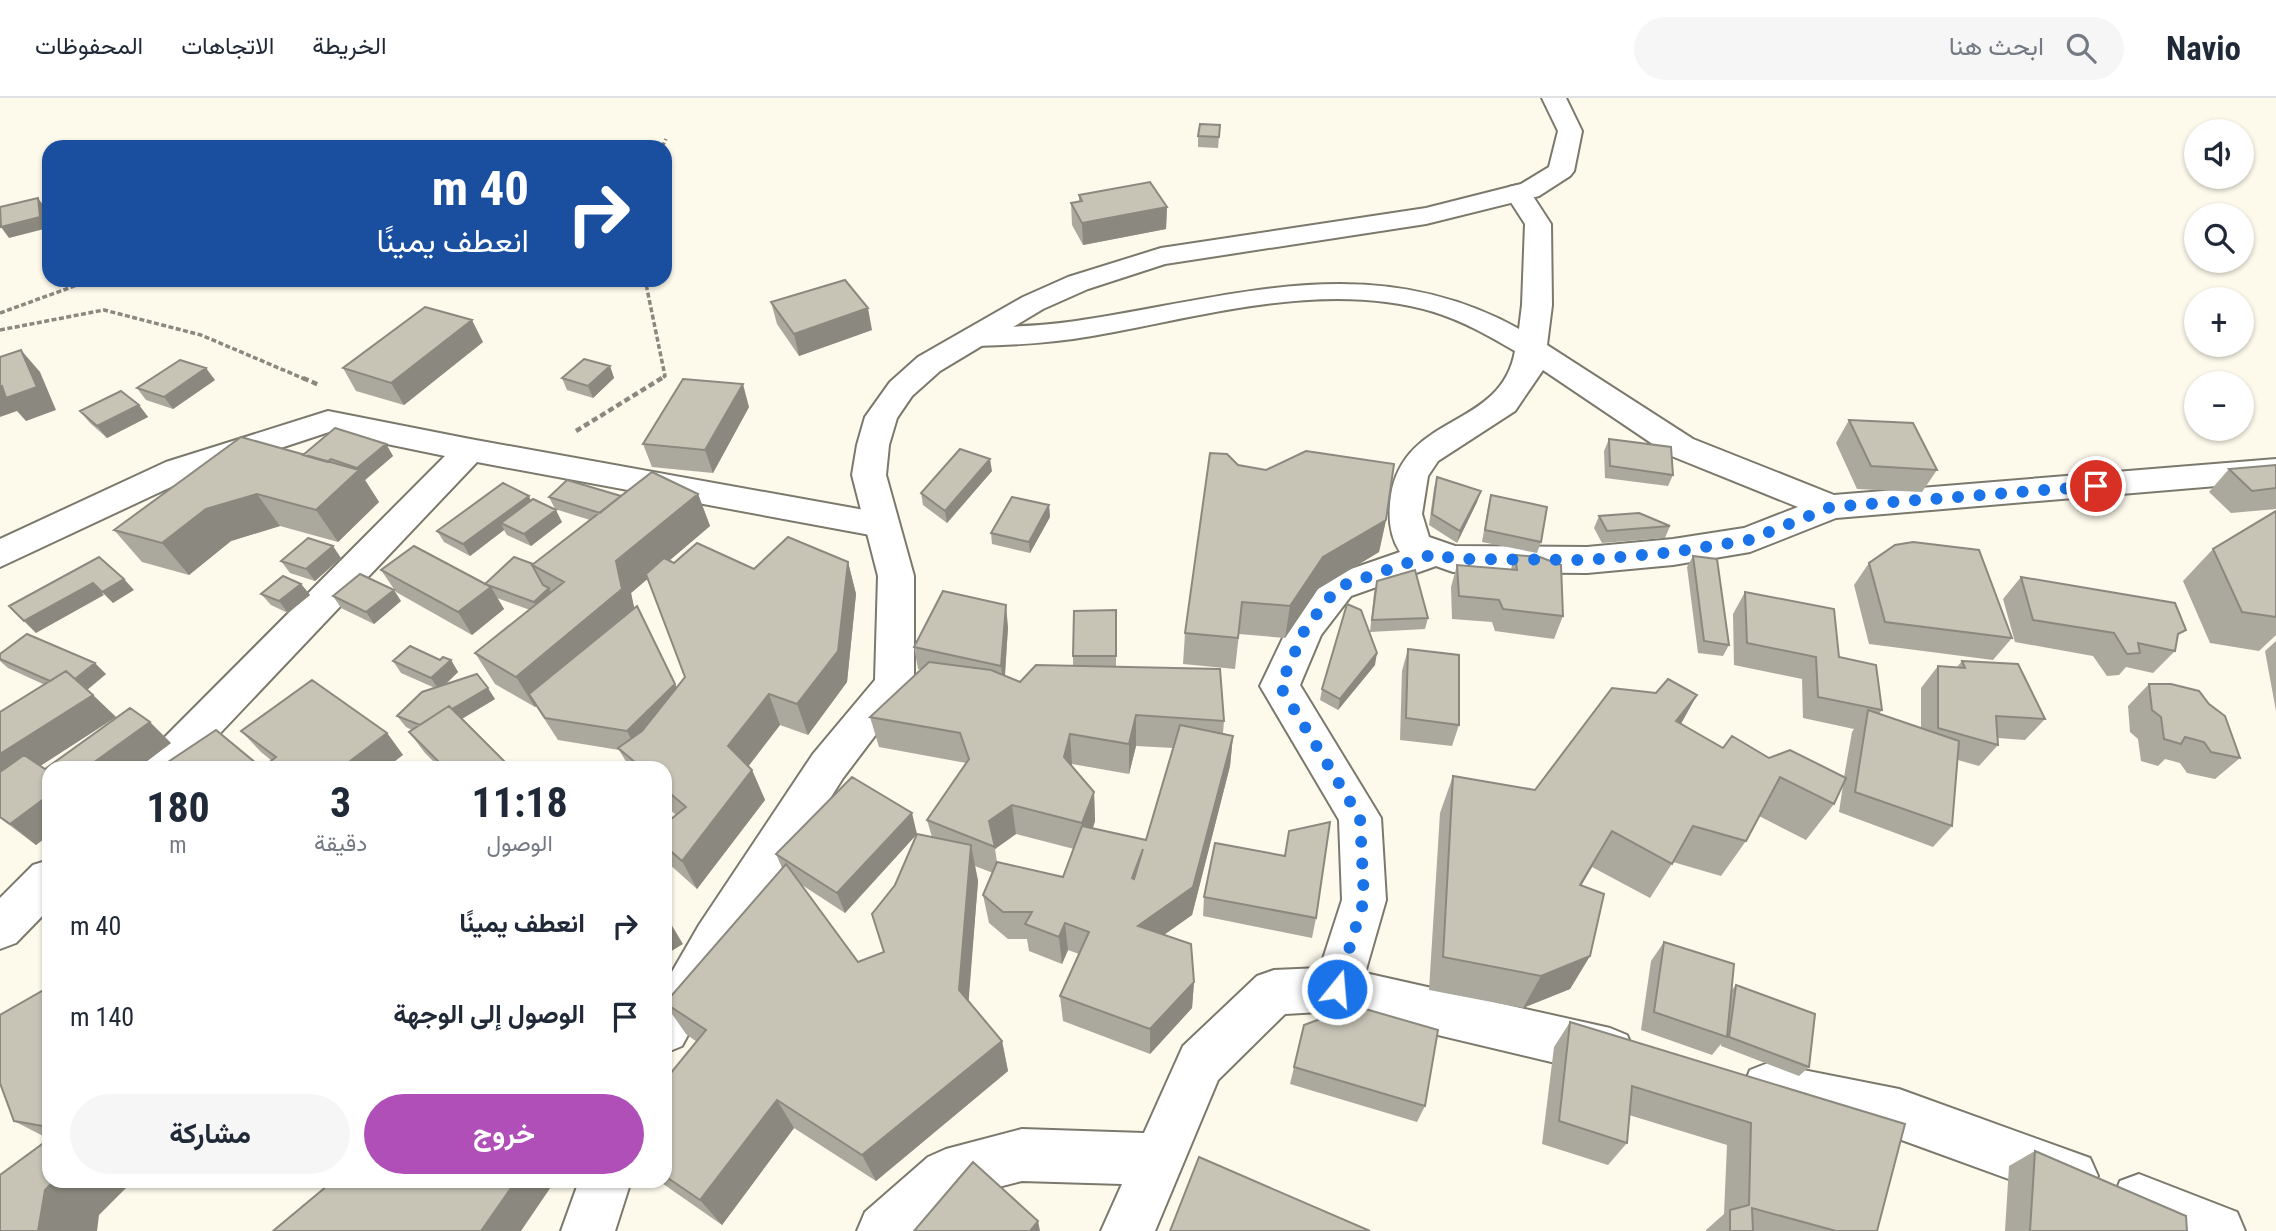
<!DOCTYPE html>
<html lang="ar">
<meta charset="utf-8">
<style>
:root{--surface:#fff;--page:#f6f6f7;--text:#1f2937;--muted:#747a83;--line:#e0e1e3;--accent:#af4fb7}
body{margin:0;font-family:"Roboto Condensed",Vazirmatn,sans-serif;background:var(--page);color:var(--text);direction:rtl;height:100vh;display:flex;flex-direction:column;font-size:26px;white-space:nowrap}
*{box-sizing:border-box;margin:0}
p{font-size:23px;color:var(--muted)}
.icon{flex:none;width:38px;height:38px;fill:none;stroke:currentColor;stroke-width:2;stroke-linecap:round;stroke-linejoin:round}
.map{position:relative;flex:1;overflow:hidden;direction:ltr}
.details{position:absolute;left:42px;top:663px;width:630px;height:427px;display:flex;flex-direction:column;background:var(--surface);border-radius:21px;box-shadow:0 2px 5px #0004;direction:rtl}
.details>*{flex:none}
.banner{position:absolute;left:42px;top:42px;width:630px;height:147px;border-radius:21px;box-shadow:0 2px 5px #0004;direction:rtl;background:#1a4fa0;color:#fff;overflow:hidden}
.fabs{position:absolute;left:2184px;top:21px;display:grid;gap:14px}
.fabs a{display:grid;place-items:center;width:70px;height:70px;border-radius:50%;background:var(--surface);box-shadow:0 2px 5px #0004;font-size:35px}
.pin{position:absolute;display:grid;place-items:center;width:60px;height:60px;color:#fff;margin:-30px;border:4px solid #fff;border-radius:50%;box-shadow:0 2px 7px #0007}
.me{position:absolute;width:77px;margin:-38px;rotate:17deg;stroke-linejoin:round;filter:drop-shadow(0 0 5px #0008)}
.turn{display:flex;align-items:center;gap:24px;height:147px;padding:0 28px;font-size:32px}
.turn .icon{width:91px;height:91px;stroke-width:2.5}
.turn b{display:block;font-size:49px;line-height:60px}
.eta{display:flex;justify-content:space-evenly;align-items:center;height:119px;text-align:center}
.eta b{font-size:42px;font-weight:700;line-height:49px}
.action{display:flex;gap:14px;margin-top:auto;padding:14px 28px}
.action a{flex:1;height:80px;border-radius:42px;background:var(--accent);color:#fff;font-size:28px;font-weight:700;line-height:80px;text-align:center}
.action a+a{background:var(--page);color:var(--text)}
ul{padding:0;list-style:none}
li{display:flex;align-items:center;gap:21px;height:91px;padding:0 28px}
li div{flex:1}
li b{display:block;font-size:26px}
li em{font-style:normal}
header{display:flex;align-items:center;gap:42px;box-sizing:border-box;height:98px;padding:0 35px;background:var(--surface);border-bottom:2px solid var(--line)}
header strong{font-size:33px}
nav{display:flex;gap:38px;margin-inline-start:auto;font-size:24px}
.search{width:490px;height:63px;background:var(--page);display:flex;align-items:center;gap:18px;box-sizing:border-box;padding:0 24px;border-radius:38px;color:var(--muted);font-size:26px}
.map>svg:first-child{display:block}
</style>
<header>
<strong>Navio</strong>
<div class="search"><svg class="icon" aria-label="search" viewBox="0 0 24 24"><circle cx="10" cy="10" r="6"/><path d="M15 15l6 6"/></svg>ابحث هنا</div>
<nav><a>الخريطة</a><a>الاتجاهات</a><a>المحفوظات</a></nav>
</header>
<div class="map">
<svg width="2276" height="1133" viewBox="0 0 2276 1133">
<rect width="100%" height="100%" fill="#fdf9eb"/>
<g fill="none" stroke-linecap="round" stroke-linejoin="round">
<defs>
<path id="minor" d="M1518 87 1527 89 1551 126 1552 207 1547 247 1693 341 1834 397 2276 361V383L1836 420 1750 454 1673 467 1587 475 1453 474 1436 468 1351 498 1321 537 1300 587 1381 720 1386 802 1365 875 1610 930 1627 937 1634 954 1627 971 1610 978 1337 913 1285 916 1218 982 1155 1133H1101L1122 1086 1022 1083 960 1099 923 1133H857L865 1114 928 1059 946 1051 1022 1031 1144 1035 1183 948 1257 878 1274 872 1320 870 1342 802 1339 722 1260 588 1292 521 1325 480 1400 454C1389 437 1388 417 1391 397 1405 314 1501 332 1515 253 1489 238 1463 223 1434 214 1323 181 1202 219 1092 238 1053 245 1014 247 975 248L964 245 960 239 964 233 975 230C1009 229 1043 228 1076 223 1231 200 1371 149 1519 231L1522 207 1525 126 1505 95 1509 89ZM1543 272 1669 357 1798 409 1744 430 1673 441 1587 449 1455 448 1429 439 1422 416 1428 378 1438 363 1515 313Z
M328 313 470 341 881 415 893 418 898 427 893 436 881 439 477 364 187 670H141L146 658 445 358 329 334 190 380 0 469V441L166 364Z
M49 762V811L16 845 0 851V800L33 767Z
M1768 965 1899 991 2090 1060 2098 1078 2090 1096 2072 1104 1899 1041 1768 1013 1750 1006 1743 989 1750 972Z
M2139 1076 2237 1114 2245 1133H2151L2120 1121 2113 1102 2120 1083Z"/>
<path id="tertiary" d="M1542 0H1566L1582 33 1574 73 1570 78 1539 98 1426 126 1165 166 1088 191 1043 211 940 273 912 298 897 320 889 347 886 377 914 478V586L843 680 731 857 682 948 665 955V886L699 827 813 656 875 582 878 478 852 377 857 347 865 319 890 284 918 259 1023 199 1068 179 1161 150 1426 110 1521 86 1549 69 1558 33Z
M579 1083H631L615 1133H561Z"/>
</defs>
<!-- minor casing -->
<use href="#minor" stroke="#7b786c" stroke-width="4"/>
<!-- tertiary casing -->
<use href="#tertiary" stroke="#7b786c" stroke-width="4"/>
<!-- path-far1 -->
<path stroke="#8b887f" stroke-width="3.5" stroke-dasharray="5 2.5" stroke-linecap="butt" d="M662 49 666 41
M665 88 670 122 665 125
M595 182 646 186 665 278 659 282
M0 215 91 182
M0 232 104 212 201 237 307 282"/>
<!-- path -->
<path stroke="#8b887f" stroke-width="4.5" stroke-dasharray="6 3.5" stroke-linecap="butt" d="M303 280 319 287
M576 333 662 280"/>
<!-- minor -->
<use href="#minor" fill="#fff" fill-rule="evenodd"/>
<!-- tertiary -->
<use href="#tertiary" fill="#fff" fill-rule="evenodd"/>
</g>
<!-- wall -->
<path fill="#aba99d" fill-rule="evenodd" d="M1220 27 1218 50 1198 49V38Z
M1079 97 1167 109 1166 131 1083 147 1072 127 1071 105 1079 104Z
M771 204 872 232 799 258 777 226Z
M483 244 404 307 356 293 343 270Z
M610 268 614 280 593 300 567 292 562 280Z
M215 282 173 311 146 302 137 290Z
M139 307 148 319 107 340 90 325 80 313Z
M749 309 713 375 652 369 643 346Z
M1849 322 1937 372 1922 394 1857 391 1836 345Z
M1609 341 1673 377 1668 388 1605 380 1604 353Z
M386 346 393 358 365 382 379 404 338 444 280 428 231 443 189 477 142 464 114 432 303 357Z
M1238 367 1386 422 1379 454 1318 491 1285 540 1239 536 1235 571 1183 566 1185 535Z
M2276 367V411L2231 415 2209 394 2229 371Z
M992 373 947 425 923 407 921 395Z
M1437 379 1477 404 1457 445 1429 427 1434 390Z
M698 396 710 428 669 463 674 465 754 471 848 464 856 496 847 584 808 637 780 627 748 668 752 672 765 702 697 791 668 765 665 760V726L676 717 665 707V670H630L619 652 558 642 536 608 535 609 495 586 475 555 530 512 497 500 504 511 472 537 396 494 381 472 485 486 533 466 590 422 555 411 549 399ZM647 481 685 579 677 590 634 511 631 495Z
M1491 397 1541 444 1537 455 1482 444 1488 409Z
M531 402 562 424 531 448 507 437 504 432 470 458 444 444 437 433Z
M1049 407 1050 419 1030 455 992 446 991 435Z
M2276 413V537L2259 553 2210 545 2183 483 2213 451Z
M1599 418 1670 428 1665 440 1602 445 1594 430Z
M1515 457 1563 518 1554 541 1495 533 1492 524 1452 521 1451 489 1457 467 1511 471Z
M1693 458 1729 547 1723 558 1698 555 1687 469Z
M341 460 315 483 290 475 281 463Z
M1869 465 2012 540 1993 562 1869 546 1854 487Z
M2021 479 2177 541 2175 553 2153 575 2126 569 2119 577 2107 578 2093 558 2015 544 2003 501Z
M1377 483 1428 520 1425 531 1370 534 1374 495Z
M301 486 310 497 288 515 271 507 261 496Z
M1745 494 1839 559 1882 612 1879 616 1921 630V590L1938 568 1957 569 1962 563 2045 621 2025 642 1998 640V647L1979 668 1958 662 1952 728 1933 749 1839 714 1843 687 1834 706 1806 742 1759 718 1746 743 1721 778 1673 764 1650 800 1592 769 1581 787 1590 858 1570 891 1523 910 1429 892 1440 715 1453 678 1535 692 1681 626 1723 650 1769 660 1844 679 1852 634 1854 631 1803 620 1802 581 1734 567 1733 516Z
M333 498 401 503 374 526 341 510Z
M1116 512V569L1224 623 1223 635 1233 638 1230 668 1192 817 1164 837 1194 884 1192 910 1150 956 1063 923 1060 898 1079 856 1068 852 1062 866 1029 853 1027 841H1008L989 825 983 797 993 775 975 768 978 783 968 904 1002 943 1008 973 876 1083 794 1030 722 1127 659 1083H665V982L697 944 686 936 665 906 782 770 776 756 917 736 932 739 927 722 966 665 879 649 870 619 921 572 918 571 914 549 1008 529 1005 578 1020 584 1073 568V558ZM1136 648 1173 650 1146 742 1093 730 1095 723 1094 694 1072 668V666L1129 676ZM917 736 895 787 884 854 858 864 802 787 845 815ZM1016 736 1074 751 1063 779 997 764 995 751Z
M2276 543V613L2265 553Z
M1408 551 1459 627 1452 648 1400 642 1402 573Z
M0 556 106 576 87 592 116 619 40 668 45 671 171 645 138 670H49V737L36 747 0 720V614L45 587 8 570 0 563Z
M440 562H451L458 574 445 587 495 601 462 621 511 670H440L425 655 409 634 412 632 406 629 397 618 435 590 401 575 393 563Z
M1375 567 1338 612 1320 602 1322 591Z
M2149 586 2240 660 2215 681 2187 675 2180 665 2165 661 2158 668 2141 663 2138 641 2130 634 2128 608Z
M241 633 387 635 403 657 272 663 261 654Z
M1204 799 1316 820 1312 840 1203 818Z
M1664 844 1731 893 1736 887 1809 969 1799 978 1721 948V946L1712 957 1641 932 1651 863Z
M49 889V1041L14 1023Z
M1570 924 1905 1026 1877 1133H1706V1132L1724 1116 1727 1047 1629 1017 1627 1045 1608 1067 1542 1046 1554 949Z
M1304 927 1425 1008 1417 1024 1290 986Z
M2035 1053 2187 1133H2005L2009 1068Z"/>
<!-- shaded-wall -->
<path fill="#8b897f" d="M38 100 46 111 48 130 9 140 1 129Z
M1167 109 1166 131 1083 147 1082 125Z
M868 210 872 232 799 258 794 236Z
M472 222 483 244 404 307 391 285Z
M21 252 40 274 56 312 26 323 17 313 0 319V289Z
M610 268 614 280 593 300 588 288Z
M206 270 215 282 173 311 164 299Z
M743 286 749 309 713 375 705 352Z
M139 307 148 319 107 340 97 328Z
M386 346 393 358 365 382 379 404 338 444 316 412 358 373 357 370Z
M990 361 992 373 947 425 945 413Z
M1481 393 1477 404 1457 445 1460 433Z
M257 396 280 428 231 443 189 477 162 445 206 411Z
M698 396 710 428 631 495 637 522 529 596 536 608 535 609 516 579 616 463Z
M529 398 534 410 501 425 504 432 470 458 463 446Z
M1049 407 1050 419 1030 455 1029 444Z
M556 412 562 424 531 448 524 436Z
M1386 422 1379 454 1318 491 1285 540 1290 508 1323 459Z
M333 448 341 460 315 483 306 471Z
M848 464 856 496 847 584 808 637 797 606Z
M124 481 134 492 113 505 102 494Z
M93 485 104 497 36 535 24 523Z
M301 486 310 497 288 515 279 503Z
M491 489 504 511 472 537 458 514Z
M549 490 555 502 541 516 534 504Z
M394 492 401 503 374 526 366 514Z
M1006 507 1008 529 1004 590 1001 568Z
M1377 555 1375 567 1338 612 1340 601Z
M451 562 458 574 439 592 431 580Z
M95 565 106 576 76 601 64 589Z
M675 586 685 607 638 655 627 633Z
M488 590 495 601 431 639 423 628Z
M769 596 780 627 741 678 728 648Z
M93 597 116 619 0 694V656Z
M1697 597 1676 635V623Z
M1136 617V648L1129 676V646Z
M150 624 171 645 138 670H86Z
M387 635 403 657 386 670H341Z
M1070 636 1072 666 1066 689 1064 659Z
M1233 638 1230 668 1192 817 1138 855V828Z
M257 666 261 670H251Z
M752 672 765 702 697 791 682 763Z
M1094 694 1095 723 1084 754 1082 725Z
M49 697V737L36 747 10 726Z
M1012 707 1016 736 995 751 989 723Z
M912 715 917 736 845 815 837 795Z
M1612 733 1592 769 1562 821 1580 787Z
M971 747 978 783 967 924 959 892Z
M1065 825 1068 852 1062 866 1059 839Z
M671 826 683 846 665 857V830Z
M1590 858 1570 891 1523 910 1541 878Z
M1194 884 1192 910 1150 956V931Z
M1002 943 1008 973 876 1083 862 1057Z
M777 1002 794 1030 722 1127 700 1102Z
M54 1083H133L99 1117 97 1133H38L45 1092Z
M516 1083H555L521 1133H481Z
M1038 1123 1040 1133H1030Z"/>
<!-- building -->
<path fill="#c7c4b6" stroke="#8b897f" stroke-width="2" fill-rule="evenodd" d="M1200 26 1220 27 1219 39 1198 38Z
M1150 84 1167 109 1082 125 1071 105 1082 103 1079 97Z
M38 100 40 119 1 129 0 109Z
M845 182 868 210 794 236 771 204Z
M425 209 472 222 391 285 343 270Z
M21 252 37 289 6 300 2 288 0 289V259Z
M584 261 610 268 588 288 562 280Z
M180 262 206 270 164 299 137 290Z
M683 281 743 286 705 352 643 346Z
M121 293 139 307 97 328 80 313Z
M1849 322 1913 325 1937 372 1871 368Z
M335 330 386 346 357 370 331 361 327 364 303 357Z
M241 339 359 372 316 412 257 396 206 411 162 445 114 432Z
M1609 341 1671 349 1673 377 1610 368Z
M960 351 990 361 945 413 921 395Z
M1306 353 1394 366 1386 422 1323 459 1290 508 1242 504 1238 540 1185 535 1210 355 1227 356 1238 367 1266 372Z
M2276 367V390L2252 393 2229 371Z
M652 374 698 396 616 463 622 491 516 579 475 555 564 484 532 467Z
M1437 379 1481 393 1460 433 1432 416Z
M567 382 621 398 600 415 549 399Z
M503 385 529 398 463 446 437 433Z
M1491 397 1547 409 1541 444 1485 432Z
M1012 399 1049 407 1029 444 991 435Z
M533 401 556 412 524 436 501 425Z
M2276 413V519L2242 514 2213 451Z
M1639 415 1670 428 1607 433 1599 418Z
M788 439 848 464 838 553 797 606 769 596 728 648 752 672 682 763 665 748V726L686 709 665 691V670H642L618 650 642 633 685 579 646 476 664 460 674 465 697 445 754 471Z
M308 440 333 448 306 471 281 463Z
M1913 444 1979 452 2012 540 1885 524 1869 465 1895 447Z
M414 448 491 489 458 514 381 472Z
M1515 457 1540 459 1561 467 1563 518 1503 511 1499 502 1459 498 1457 467 1517 472Z
M1693 458 1717 461 1729 547 1704 543Z
M99 459 124 481 102 494 93 485 24 523 9 508Z
M514 459 533 466 532 467 543 487 549 490 534 504 485 486Z
M1415 472 1428 520 1372 522 1377 483Z
M360 476 394 492 366 514 333 498Z
M283 478 301 486 279 503 261 496Z
M2021 479 2175 505 2186 532 2178 536 2175 553 2138 545 2140 555 2127 556 2114 535 2033 522Z
M943 493 1006 507 1001 568 914 549Z
M1745 494 1834 511 1839 559 1876 567 1882 612 1818 599 1816 559 1747 545Z
M1347 506 1361 512 1377 555 1340 601 1322 591Z
M637 508 675 586 627 633 545 620 529 596Z
M1116 512V558H1073L1074 513Z
M27 536 95 565 75 581 66 573 50 583 0 561V556Z
M410 548 440 562 443 559 451 562 431 580 393 563Z
M1408 551 1459 557V627L1406 620Z
M1962 563 2018 566 2045 621 1996 618 1998 647 1938 630V568L1965 570Z
M929 564 991 572 1020 584 1036 567 1220 571 1224 623 1136 617 1129 646 1070 636 1064 659 1094 694 1082 725 1012 707 989 723 995 749 927 722 969 661 960 635 870 619Z
M66 573 93 597 0 656V614Z
M477 576 488 590 452 611 449 608 420 627 397 618 422 594Z
M1668 581 1697 597 1676 623 1723 650 1732 638 1769 660 1790 652 1846 680 1834 706 1780 679 1746 743 1693 728 1672 766 1612 733 1580 787 1604 796 1590 858 1541 878 1443 859 1453 678 1535 692 1612 590 1656 595Z
M312 582 387 635 341 670H262L276 659 241 633Z
M2149 586H2171L2199 593 2209 606 2225 618 2240 660 2211 654 2204 644 2185 639 2181 646 2164 641 2161 619 2152 612Z
M449 608 509 668 505 670H445L409 634Z
M130 610 150 624 86 670H49V697L10 726 0 719V674L24 657 45 671Z
M1868 612 1959 643 1952 728 1855 694Z
M1180 627 1233 638 1193 789 1138 828 1191 846 1194 884 1150 931 1060 898 1089 834 1065 825 1059 839 1025 826 1032 814H1003L983 797 997 764 1063 779 1082 728 1146 742ZM1143 751 1134 781 1132 780Z
M216 632 257 666 251 670H159Z
M852 679 912 715 837 795 776 756Z
M1330 724 1316 820 1204 799 1215 745 1285 758 1289 733Z
M917 736 971 747 959 892 1002 943 862 1057 777 1002 700 1102 665 1078V982L706 932 665 905 786 766 858 864 884 854 872 816 895 787Z
M665 816 671 826 665 830Z
M1664 844 1734 866 1727 939 1654 914Z
M1736 887 1815 916 1809 969 1729 939Z
M49 889V1029L14 1023 0 985V917Z
M1355 908 1438 932 1425 1008 1294 969 1304 927Z
M1570 924 1905 1026 1877 1133H1836L1752 1110 1753 1133H1730V1112L1749 1107 1751 1025 1632 988 1627 1045 1559 1023Z
M49 1041V1083H54L45 1092 38 1133H0V1077Z
M2035 1053 2186 1118 2187 1133H2030Z
M1199 1059 1370 1133H1170Z
M973 1064 1038 1123 1030 1133H914Z
M333 1083H516L481 1133H273Z"/>
<g fill="none" stroke-linecap="round" stroke-linejoin="round">
<!-- route -->
<path stroke="#1a73e8" stroke-width="12" stroke-dasharray="0 21.6" d="M1337 891 1364 802 1360 720 1280 588 1305 531 1338 489 1436 455 1453 461 1587 462 1673 454 1749 442 1831 409 2096 388"/>
</g>
</svg>
<div class="fabs">
<a><svg class="icon" aria-label="sound" viewBox="0 0 24 24"><path d="M4 9h4l5-4v14l-5-4H4zM17 9q2 3 0 6"/></svg></a>
<a><svg class="icon" aria-label="search" viewBox="0 0 24 24"><circle cx="10" cy="10" r="6"/><path d="M15 15l6 6"/></svg></a>
<a>+</a>
<a>−</a>
</div>
<div class="pin" style="left:2096px;top:388px;background:#d93025"><svg class="icon" aria-label="arrive" viewBox="0 0 24 24"><path d="M6 21V4h12l-3 4 3 4H6"/></svg></div>
<svg class="me" style="left:1337px;top:891px" viewBox="-20 -20 40 40"><circle r="17" fill="#1a73e8" stroke="#fff" stroke-width="3"/><path d="M0-11L8 9 0 5-8 9z" fill="#fff"/></svg>
<div class="banner">
<div class="turn"><svg class="icon" aria-label="right" viewBox="0 0 24 24"><path d="M7 20v-9h11M14 6l5 5-5 5"/></svg><div><b>40 m</b>انعطف يمينًا</div></div>
</div>
<section class="details">
<div class="eta">
<div><b>11:18</b><p>الوصول</p></div>
<div><b>3</b><p>دقيقة</p></div>
<div><b>180</b><p>m</p></div>
</div>
<ul>
<li><svg class="icon" aria-label="right" viewBox="0 0 24 24"><path d="M7 20v-9h11M14 6l5 5-5 5"/></svg><div><b>انعطف يمينًا</b></div><em>40 m</em></li>
<li><svg class="icon" aria-label="arrive" viewBox="0 0 24 24"><path d="M6 21V4h12l-3 4 3 4H6"/></svg><div><b>الوصول إلى الوجهة</b></div><em>140 m</em></li>
</ul>
<div class="action"><a>خروج</a><a>مشاركة</a></div>
</section>
</div>
